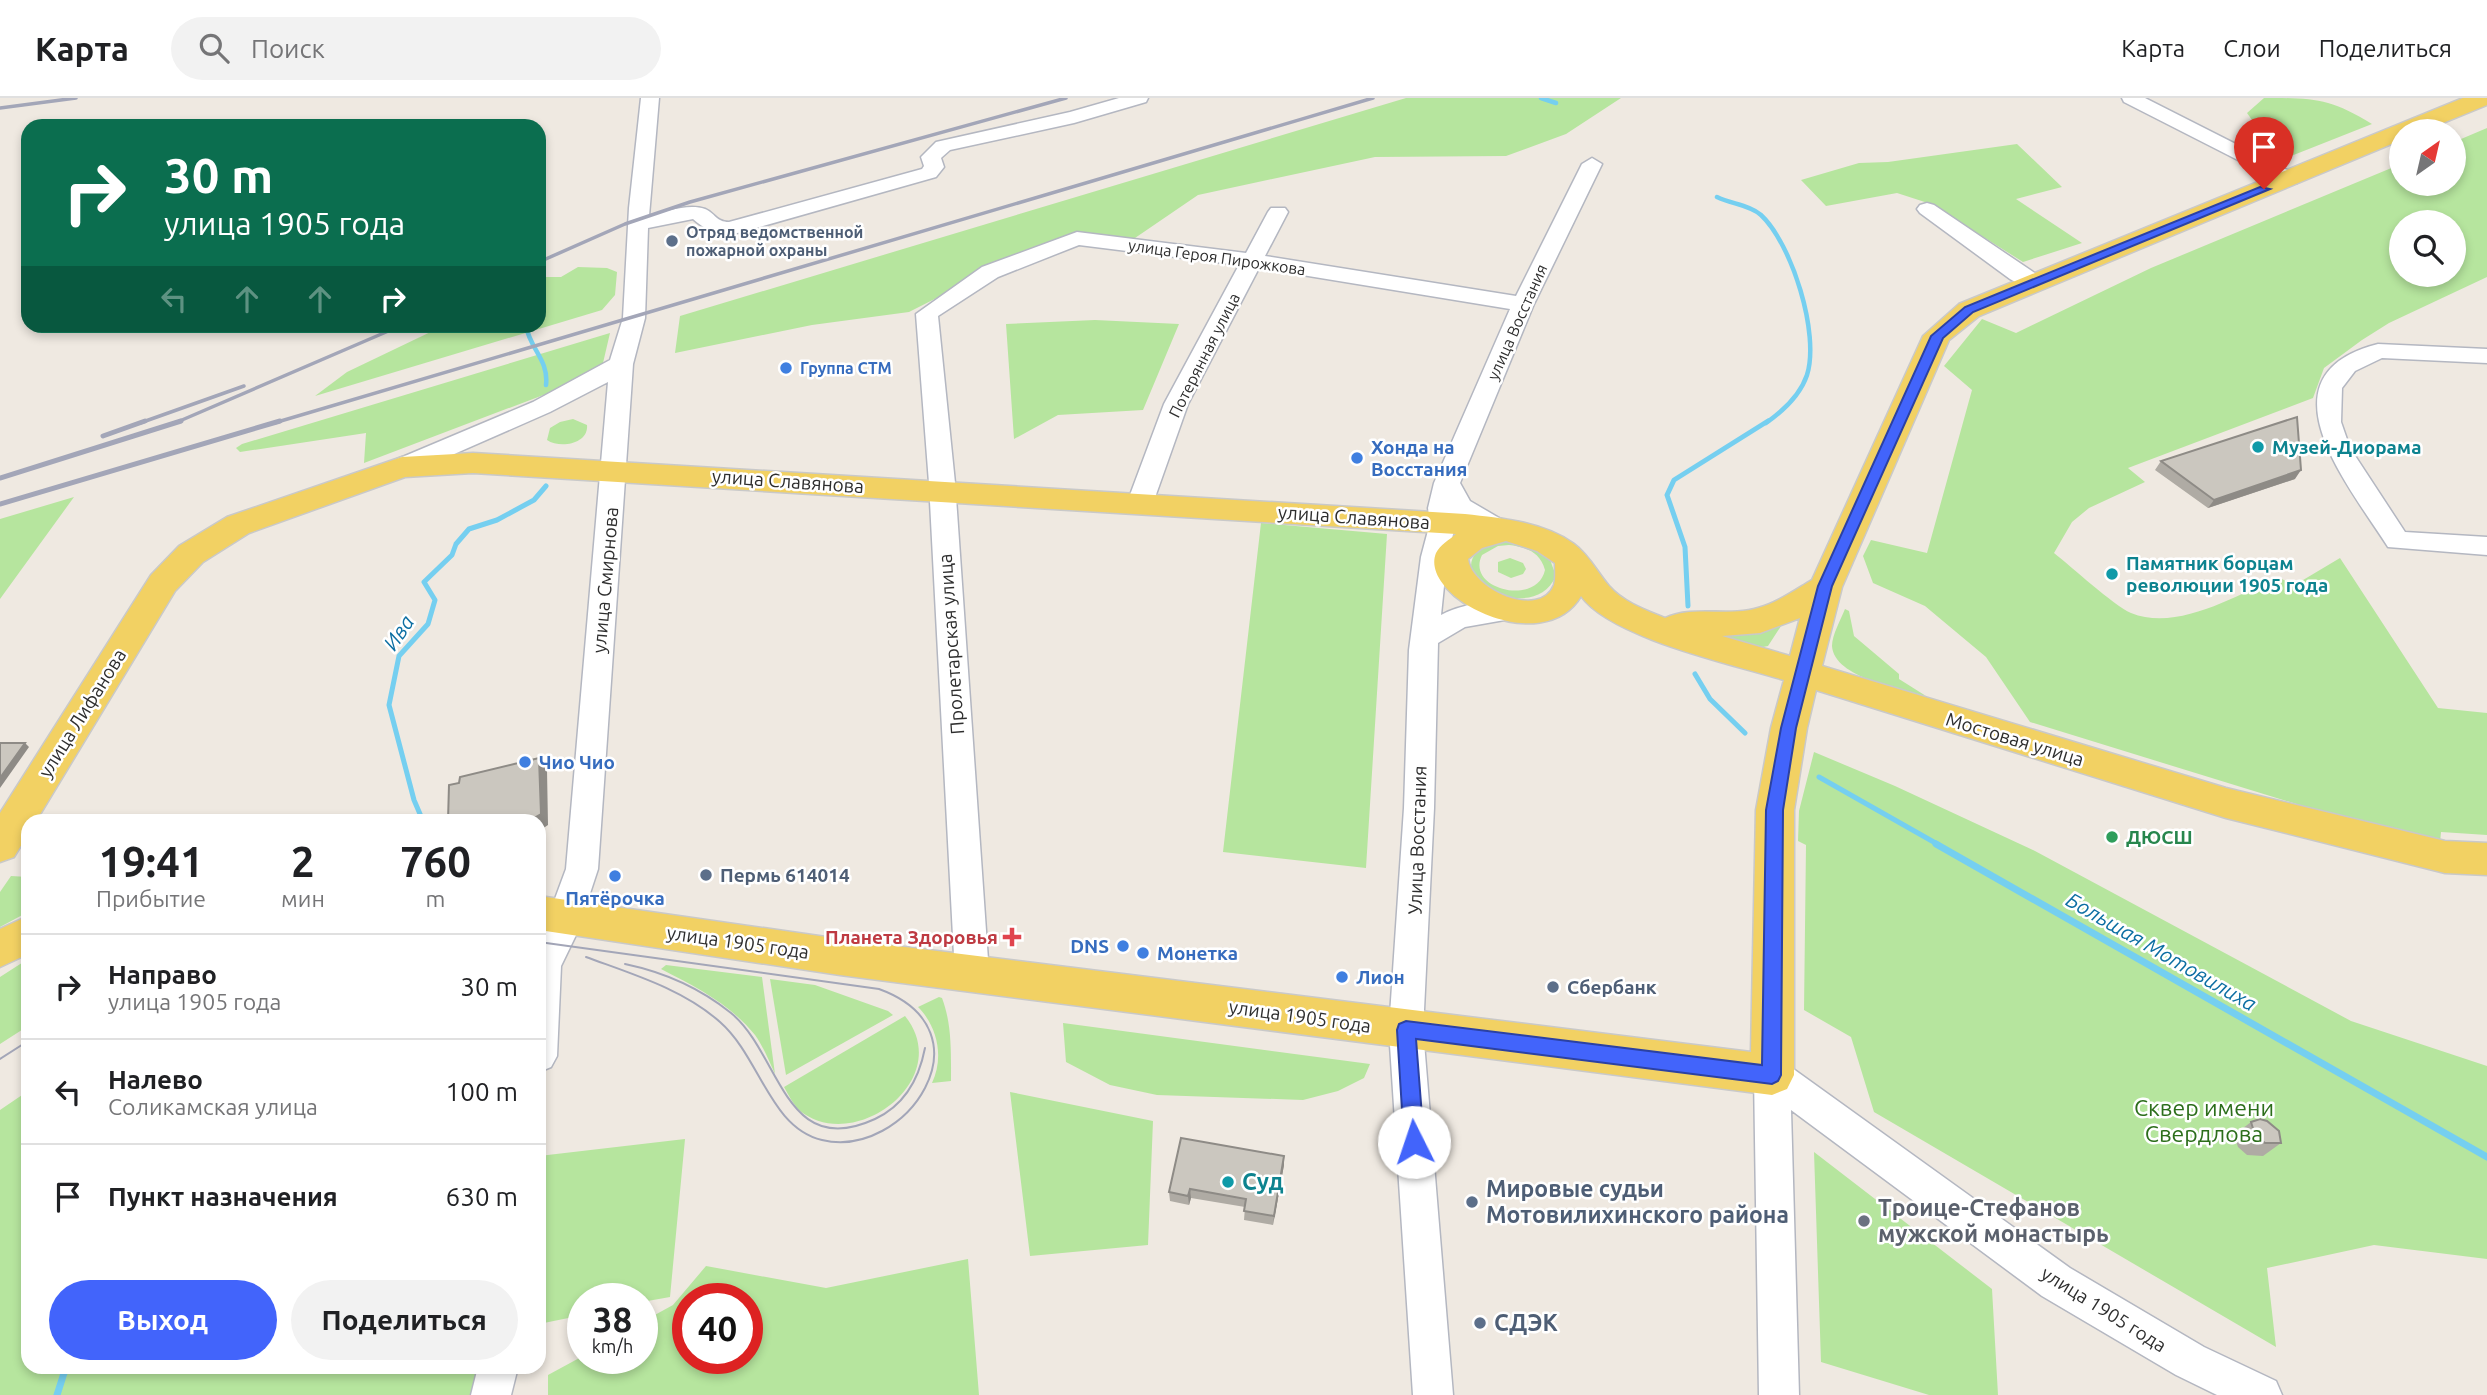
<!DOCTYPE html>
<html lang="ru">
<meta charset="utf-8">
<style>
:root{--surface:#fff;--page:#f2f2f2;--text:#202124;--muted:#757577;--line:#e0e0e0;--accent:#4264fb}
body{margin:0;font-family:Ubuntu,sans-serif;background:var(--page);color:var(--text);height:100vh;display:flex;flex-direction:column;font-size:26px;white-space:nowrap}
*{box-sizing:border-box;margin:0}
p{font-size:23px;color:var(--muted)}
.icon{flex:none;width:38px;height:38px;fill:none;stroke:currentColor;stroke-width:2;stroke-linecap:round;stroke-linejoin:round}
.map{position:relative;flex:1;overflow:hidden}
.panel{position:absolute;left:21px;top:716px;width:525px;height:560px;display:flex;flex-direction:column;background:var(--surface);border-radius:21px;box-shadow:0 4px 10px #0003}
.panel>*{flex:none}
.banner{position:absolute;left:21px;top:21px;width:525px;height:214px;border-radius:21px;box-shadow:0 4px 10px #0003;background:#0b6e4f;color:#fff;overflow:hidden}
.needle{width:46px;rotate:34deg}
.fabs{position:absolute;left:2389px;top:21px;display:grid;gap:14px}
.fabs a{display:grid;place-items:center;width:77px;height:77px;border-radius:50%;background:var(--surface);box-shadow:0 4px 10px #0003;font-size:35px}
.speed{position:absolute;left:567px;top:1185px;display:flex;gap:14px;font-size:35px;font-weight:700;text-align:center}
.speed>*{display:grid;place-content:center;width:91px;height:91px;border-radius:50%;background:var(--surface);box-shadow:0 4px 10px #0003;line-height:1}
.speed small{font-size:18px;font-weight:400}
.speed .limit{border:10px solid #d22;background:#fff;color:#111}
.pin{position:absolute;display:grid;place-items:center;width:60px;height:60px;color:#fff;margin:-72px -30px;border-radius:50% 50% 50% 0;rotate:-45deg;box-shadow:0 0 7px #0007}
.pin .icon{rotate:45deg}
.me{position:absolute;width:77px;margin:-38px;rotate:356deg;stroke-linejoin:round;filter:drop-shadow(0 0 5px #0008)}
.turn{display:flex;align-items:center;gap:24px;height:147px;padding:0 28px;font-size:32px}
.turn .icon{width:91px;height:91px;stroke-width:2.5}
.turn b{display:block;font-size:49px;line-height:60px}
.lanes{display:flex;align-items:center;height:66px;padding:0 28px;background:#0003;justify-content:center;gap:35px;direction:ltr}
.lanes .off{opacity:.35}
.eta{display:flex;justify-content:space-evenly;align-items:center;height:119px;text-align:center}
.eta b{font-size:42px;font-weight:700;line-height:49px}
.button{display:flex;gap:14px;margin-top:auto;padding:14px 28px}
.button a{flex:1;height:80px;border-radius:42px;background:var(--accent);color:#fff;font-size:28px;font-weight:700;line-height:80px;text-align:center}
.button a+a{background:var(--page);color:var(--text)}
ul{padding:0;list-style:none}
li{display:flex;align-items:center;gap:21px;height:105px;padding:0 28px;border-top:2px solid var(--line)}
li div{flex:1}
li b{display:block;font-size:26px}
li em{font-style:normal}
header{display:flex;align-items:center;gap:42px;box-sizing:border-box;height:98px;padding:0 35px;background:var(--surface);border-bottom:2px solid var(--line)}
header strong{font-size:33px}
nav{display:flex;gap:38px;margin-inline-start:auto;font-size:24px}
.search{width:490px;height:63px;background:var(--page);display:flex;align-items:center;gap:18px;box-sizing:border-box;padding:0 24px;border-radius:38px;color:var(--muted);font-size:26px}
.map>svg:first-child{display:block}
</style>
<header>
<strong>Карта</strong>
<div class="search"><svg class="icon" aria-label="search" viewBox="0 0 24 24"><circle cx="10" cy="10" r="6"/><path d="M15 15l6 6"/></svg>Поиск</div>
<nav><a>Карта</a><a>Слои</a><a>Поделиться</a></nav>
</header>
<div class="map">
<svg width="2487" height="1297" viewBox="0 0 2487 1297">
<rect width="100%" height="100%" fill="#efe9e1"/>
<!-- green -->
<path fill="#b6e59e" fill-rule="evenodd" d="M1406 0H1621L1566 36 1506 58 1375 59 1198 97 1135 140 1043 146 909 214 812 227 675 255 680 218Z
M2264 0C2314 0 2329 0 2372 26L2281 62 2247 15Z
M2487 30V179L2389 225 2362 242 2324 270 2313 300 2128 370 2145 384 2089 410 2072 424 2054 455C2072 469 2113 507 2131 515 2178 534 2236 497 2279 479L2293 488 2340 460 2438 610 2487 615V737L2441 734 2440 745 2413 742 2030 624 1986 559 1925 508 1873 485 1863 458 1871 442 1927 455 1972 292 1944 268 1982 221 2016 235 2151 170 2401 66V86H2454V44ZM2401 124H2454V177H2401Z
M2017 46 2062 89 2016 101 2082 145 2023 164 1931 106 1897 95 1826 108 1801 82 1859 65 1888 64Z
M578 169 607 170 617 174 615 197 602 212 315 298 347 274 443 228H539V179H561Z
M1095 222 1179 226 1143 312 1058 317 1014 341 1006 226Z
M610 235 603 265 567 288 364 365 366 335 240 354 236 350 242 346Z
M573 321 587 327C589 346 560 351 547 342L550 330 560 324Z
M74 399 0 501V421Z
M1261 425 1387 436 1366 770 1223 754Z
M1501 442H1515L1549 459 1556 478C1534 527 1448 484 1477 454 1483 448 1493 445 1501 442ZM1509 447C1526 449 1540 454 1545 472 1537 509 1465 491 1482 457L1498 448Z
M1510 460 1523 465 1526 471 1523 476 1511 480 1498 474V464Z
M1845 511 1849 513 1854 538 1899 576V581L1926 598C1902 591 1834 580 1832 548 1832 537 1841 521 1845 511Z
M1783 525 1768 548 1763 549 1715 537Z
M1814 654 1895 688 2035 753 2351 923 2487 968V1161L2374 1147 2267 1170 2276 1249 1874 1014 1851 939 1804 912 1806 747 1798 743 1799 713Z
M11 778 28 779V814L0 829V794Z
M28 861V928L0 946V879Z
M666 867 762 879 775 976C769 963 763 948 755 937 730 906 696 889 661 871Z
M770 881 815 887 888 913 893 917 786 977Z
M939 899 942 900C952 926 951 955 951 983L932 985C944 960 938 929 918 909Z
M905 918C956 981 854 1058 799 1012 793 1006 788 996 784 989Z
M1063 925 1370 966 1364 980 1338 993 1303 1002 1157 997 1110 987 1066 964Z
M28 993V1269H483L477 1297H0V1012Z
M1010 994 1153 1023 1148 1147 1030 1158Z
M685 1041 670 1199 642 1204V1200H583V1217L539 1226V1058Z
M1814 1054 1992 1191 1998 1297H1929L1821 1264Z
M968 1161 979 1297H548V1277L583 1258V1260H642V1224L673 1207 706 1168 826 1190ZM688 1200H747V1260H688Z"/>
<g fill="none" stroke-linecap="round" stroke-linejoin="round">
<!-- stream-far2 -->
<path stroke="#75cff0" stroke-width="4.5" d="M1541 0 1556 5
M1717 99C1731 106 1750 107 1761 117 1792 146 1820 236 1807 277 1800 298 1783 313 1766 325
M526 228C530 251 549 262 546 287"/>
<!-- stream-far1 -->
<path stroke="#75cff0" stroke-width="5" d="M1688 508 1685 449 1667 397 1674 382 1768 323
M1695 576 1710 601 1745 635
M1819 679 1939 747
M423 723 414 702 389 607 399 558 428 526 435 502 424 484 452 457 456 446 469 431 497 422 534 402 546 388"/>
<!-- stream -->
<path stroke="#75cff0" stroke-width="7" d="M1936 746 2487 1059
M57 1297 64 1275 69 1269"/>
<defs>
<path id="minor" d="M641 0H659L649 118C666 114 688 105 705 111 715 115 716 124 729 124L922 71 924 68 921 59 936 44 1070 14 1119 0H1148L1146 4 1074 25 950 52 941 60 944 69 936 79 742 134C722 139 708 134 693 121L648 130 645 220 633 266 598 771 577 835 561 868 557 958 551 969 539 974V844L566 771 608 284 550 314 411 375 402 377 393 375 390 369 393 363 533 304 610 262 623 220 629 110Z
M2122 0H2145L2297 77 2300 81 2297 85H2283L2124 4Z
M1592 60 1602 66 1534 206 1460 385 1470 403 1511 427 1515 433 1511 439 1502 442 1455 417 1456 425 1447 459 1441 517C1459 507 1495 500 1516 506L1520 513 1516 520 1465 529 1438 545 1434 710 1423 932 1453 1297H1413L1389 932 1404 710 1409 552 1421 459 1430 425 1428 410 1434 385 1510 211 1259 170 1188 306 1153 405 1149 411 1140 414 1131 411 1127 405 1164 306 1239 167 1079 147 998 179 938 218 955 385 989 876 984 886 972 891 960 886 955 876 929 385 916 216 982 169 1077 134 1246 155 1268 114 1271 110H1285L1288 114 1265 158 1516 198 1582 66Z
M1927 105 1934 107 2042 180 2045 185 2042 190H2026L2010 181 1920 115 1917 111 1920 107Z
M2378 246 2487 251V265L2382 260 2355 273 2342 290 2341 324 2350 350 2405 434 2487 439V457L2388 449C2350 389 2255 277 2378 246Z
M1772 961 1785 965 2070 1170 2204 1249 2276 1283 2282 1297H2217L2176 1277 2042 1198 1791 1012 1799 1297H1759L1754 977 1759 965Z
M478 1269H518L511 1297H471Z"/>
<path id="major" d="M2463 0H2487V7L2423 33H2401V42L1979 218 1949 242 1842 489 1822 568 2226 690 2445 743 2487 745V777L2445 775 2226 720 1816 592 1807 630 1794 712V977L1787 991 1772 997 840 877 539 832V798L840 841 1751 954 1756 712 1771 630 1784 582C1732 566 1611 540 1581 498 1543 562 1418 499 1436 455 1440 447 1449 442 1456 436L473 375 405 379 249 435 203 464 175 493 36 723H28V736L14 759 0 764V715L151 477 179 448 227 419 402 359 473 355 1465 416C1501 420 1544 424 1574 446 1589 457 1597 474 1609 488 1623 504 1645 512 1665 520 1693 507 1729 519 1758 510 1777 505 1795 492 1812 482L1923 238 1959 206ZM1506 443 1537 453 1555 465C1555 472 1556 480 1554 487 1540 522 1472 492 1468 461L1482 450ZM1800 520 1790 558 1722 538 1760 535Z
M28 818V856L0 869V831Z"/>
</defs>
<!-- minor casing -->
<use href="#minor" stroke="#b4b7c1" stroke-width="3"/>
<!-- major casing -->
<use href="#major" stroke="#c9c9c9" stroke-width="3"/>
<!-- minor -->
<use href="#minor" fill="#fff" fill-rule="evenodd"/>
<!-- major -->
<use href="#major" fill="#f2d163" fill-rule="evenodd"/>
<!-- tram -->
<path stroke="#a3a6b8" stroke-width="2" d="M539 844 879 891C994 933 906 1062 822 1042 770 1030 760 959 720 924 683 891 632 876 586 859
M625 866C663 874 700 890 731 915 781 956 784 1063 875 1021 905 1007 919 981 925 950
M0 961 28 943"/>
<!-- rail-far1 -->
<path stroke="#a3a6b8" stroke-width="3.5" d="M0 10 76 0
M539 164 625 126 690 104 1066 0
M140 325 244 288
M175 325 400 228
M274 325 1373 0"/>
<!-- rail -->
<path stroke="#a3a6b8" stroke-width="5" d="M103 338 145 323
M0 380 181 323
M0 406 280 323"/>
</g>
<!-- wall -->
<path fill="#afaba4" d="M2161 363 2295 381 2208 410 2155 372Z
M2251 1024 2281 1045 2263 1058 2247 1057 2238 1049 2234 1037Z
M1284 1067 1273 1127 1244 1122 1245 1109 1191 1100 1189 1107 1170 1103 1169 1094Z"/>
<!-- shaded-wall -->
<path fill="#8e8b86" d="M2301 372 2295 381 2208 410 2214 402Z
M25 645 29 649 0 690V680Z
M539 660 547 672 548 727 539 733V723H529Z
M1284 1058V1067L1273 1127 1274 1118Z
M1190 1091 1191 1100 1189 1107 1188 1098Z"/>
<!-- building -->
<path fill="#cbc7bf" stroke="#8e8b86" stroke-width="2" d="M2297 319 2301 372 2214 402 2161 363Z
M0 645H25L0 680Z
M539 660 541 716 529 723H448L449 687 459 685 460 679Z
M2260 1021 2267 1023 2279 1033 2281 1045H2265L2255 1037 2251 1024Z
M1181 1040 1284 1058 1274 1118 1244 1113 1246 1101 1190 1091 1188 1098 1169 1094Z"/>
<!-- route -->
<path fill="#4264fb" stroke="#2b41a3" stroke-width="2" d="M2260 89 2270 91 1973 214 1943 240 1832 488 1796 630 1783 712 1781 977 1778 983 1772 986 1416 941 1424 1044 1421 1050 1414 1053 1407 1050 1404 1044 1397 932 1399 926 1406 923 1762 967 1766 712 1781 630 1818 488 1931 238 1965 209Z"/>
<!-- markers -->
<g fill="#5c6f8a" stroke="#fff" stroke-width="2.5">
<circle cx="672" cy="143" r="7"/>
<circle cx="706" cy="777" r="7"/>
<circle cx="1553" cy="889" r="7"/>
<circle cx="1472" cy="1104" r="7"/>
<circle cx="1480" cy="1225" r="7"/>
</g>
<g fill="#3f7fe0" stroke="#fff" stroke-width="2.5">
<circle cx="786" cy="270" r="7"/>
<circle cx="1357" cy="360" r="7"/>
<circle cx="525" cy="664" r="7"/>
<circle cx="615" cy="778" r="7"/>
<circle cx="1123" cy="848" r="7"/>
<circle cx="1143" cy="855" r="7"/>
<circle cx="1342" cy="879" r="7"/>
</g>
<g fill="#0f9aa8" stroke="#fff" stroke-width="2.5">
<circle cx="2258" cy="349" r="7"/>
<circle cx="2112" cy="476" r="7"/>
<circle cx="1228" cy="1084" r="7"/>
</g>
<circle fill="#2e9e5b" stroke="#fff" stroke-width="2.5" cx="2112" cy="739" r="7"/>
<path fill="#e0444e" stroke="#fff" stroke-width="2.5" d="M1008.5 828.5h7v7h7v7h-7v7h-7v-7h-7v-7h7z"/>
<circle fill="#6b7280" stroke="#fff" stroke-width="2.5" cx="1864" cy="1123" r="7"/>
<g text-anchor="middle" stroke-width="5" stroke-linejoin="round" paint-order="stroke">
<!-- far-service labels -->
<g font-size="16" font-weight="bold" fill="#4e5e75" stroke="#fff" text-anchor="start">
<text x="686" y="140">Отряд ведомственной<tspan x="686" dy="18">пожарной охраны</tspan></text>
</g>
<!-- far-street labels -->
<g font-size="16" fill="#2e2e2e" stroke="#fff">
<text transform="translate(1217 159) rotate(8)" y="6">улица Героя Пирожкова</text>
<text transform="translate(1517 224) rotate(-66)" y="6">улица Восстания</text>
<text transform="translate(1204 257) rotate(-63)" y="6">Потерянная улица</text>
</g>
<!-- far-shop labels -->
<g font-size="16" font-weight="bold" fill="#366cbe" stroke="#fff" text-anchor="start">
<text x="800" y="276">Группа СТМ</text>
</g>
<!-- shop labels -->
<g font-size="19" font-weight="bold" fill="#366cbe" stroke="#fff" text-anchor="start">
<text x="1371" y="356">Хонда на<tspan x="1371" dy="22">Восстания</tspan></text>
<text x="539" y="671">Чио Чио</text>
<text x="615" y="807" text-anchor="middle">Пятёрочка</text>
<text x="1109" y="855" text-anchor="end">DNS</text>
<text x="1157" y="862">Монетка</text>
<text x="1356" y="886">Лион</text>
</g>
<!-- culture labels -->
<g font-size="19" font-weight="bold" fill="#0d838f" stroke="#fff" text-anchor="start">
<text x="2272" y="356">Музей-Диорама</text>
<text x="2126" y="472">Памятник борцам<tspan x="2126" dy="22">революции 1905 года</tspan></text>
</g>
<!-- street labels -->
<g font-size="19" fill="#2e2e2e" stroke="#fff">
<text transform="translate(788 383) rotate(4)" y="7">улица Славянова</text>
<text transform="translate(1354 419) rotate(4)" y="7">улица Славянова</text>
<text transform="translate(605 482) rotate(-85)" y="7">улица Смирнова</text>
<text transform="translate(951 546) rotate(-94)" y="7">Пролетарская улица</text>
<text transform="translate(82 615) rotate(-58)" y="7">улица Лифанова</text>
<text transform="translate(2015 641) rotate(17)" y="7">Мостовая улица</text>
<text transform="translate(1417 742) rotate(-88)" y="7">Улица Восстания</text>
<text transform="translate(738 844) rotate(8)" y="7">улица 1905 года</text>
<text transform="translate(1300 918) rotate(8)" y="7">улица 1905 года</text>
<text transform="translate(2104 1211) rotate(32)" y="7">улица 1905 года</text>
</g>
<!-- leisure labels -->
<g font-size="19" font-weight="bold" fill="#27864d" stroke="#fff" text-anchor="start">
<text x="2126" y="746">ДЮСШ</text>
</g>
<!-- service labels -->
<g font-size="19" font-weight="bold" fill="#4e5e75" stroke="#fff" text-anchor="start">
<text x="720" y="784">Пермь 614014</text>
<text x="1567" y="896">Сбербанк</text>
</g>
<!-- health labels -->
<g font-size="19" font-weight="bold" fill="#be3a42" stroke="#fff" text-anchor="end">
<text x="998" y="846">Планета Здоровья</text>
</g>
<!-- water labels -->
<g font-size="21" font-style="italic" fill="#0d6fa3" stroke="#fff">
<text transform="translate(399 535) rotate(-56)" y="7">Ива</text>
<text transform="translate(2161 854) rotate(30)" y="7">Большая Мотовилиха</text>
</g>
<!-- near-park labels -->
<g font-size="23" fill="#2c6e1b" stroke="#fff">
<text x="2204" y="1018">Сквер имени<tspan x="2204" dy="26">Свердлова</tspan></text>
</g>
<!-- near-culture labels -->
<g font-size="23" font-weight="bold" fill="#0d838f" stroke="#fff" text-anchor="start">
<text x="1242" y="1092">Суд</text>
</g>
<!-- near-service labels -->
<g font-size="23" font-weight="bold" fill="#4e5e75" stroke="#fff" text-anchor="start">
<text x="1486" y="1099">Мировые судьи<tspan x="1486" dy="26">Мотовилихинского района</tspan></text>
<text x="1494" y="1233">СДЭК</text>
</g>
<!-- near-worship labels -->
<g font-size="23" font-weight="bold" fill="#5b616d" stroke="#fff" text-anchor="start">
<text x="1878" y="1118">Троице-Стефанов<tspan x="1878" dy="26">мужской монастырь</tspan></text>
</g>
</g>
</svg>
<div class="fabs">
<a><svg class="needle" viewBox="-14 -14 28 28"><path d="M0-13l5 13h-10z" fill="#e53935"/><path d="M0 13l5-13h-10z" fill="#757577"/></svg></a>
<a><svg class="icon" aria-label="search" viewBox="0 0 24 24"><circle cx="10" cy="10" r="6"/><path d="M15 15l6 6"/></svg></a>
</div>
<div class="speed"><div>38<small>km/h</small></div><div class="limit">40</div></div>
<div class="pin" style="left:2264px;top:91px;background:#d93025"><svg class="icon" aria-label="arrive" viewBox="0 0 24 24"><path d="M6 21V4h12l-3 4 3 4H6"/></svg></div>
<svg class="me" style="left:1414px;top:1044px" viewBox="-20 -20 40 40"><circle r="19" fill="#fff"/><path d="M0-13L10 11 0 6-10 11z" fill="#4264fb"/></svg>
<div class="banner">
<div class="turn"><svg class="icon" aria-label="right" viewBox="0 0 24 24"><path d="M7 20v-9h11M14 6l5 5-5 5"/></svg><div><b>30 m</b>улица 1905 года</div></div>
<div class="lanes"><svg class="icon off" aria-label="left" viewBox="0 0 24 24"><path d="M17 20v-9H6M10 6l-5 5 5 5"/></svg><svg class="icon off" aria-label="ahead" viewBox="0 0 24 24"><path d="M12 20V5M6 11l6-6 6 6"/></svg><svg class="icon off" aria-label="ahead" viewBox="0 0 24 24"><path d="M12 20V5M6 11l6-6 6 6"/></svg><svg class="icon" aria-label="right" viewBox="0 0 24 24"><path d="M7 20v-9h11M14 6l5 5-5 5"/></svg></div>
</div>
<section class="panel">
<div class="eta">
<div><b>19:41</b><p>Прибытие</p></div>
<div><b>2</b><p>мин</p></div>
<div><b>760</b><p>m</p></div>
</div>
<ul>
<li><svg class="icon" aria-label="right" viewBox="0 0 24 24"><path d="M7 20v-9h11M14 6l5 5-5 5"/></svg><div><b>Направо</b><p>улица 1905 года</p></div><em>30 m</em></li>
<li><svg class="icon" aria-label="left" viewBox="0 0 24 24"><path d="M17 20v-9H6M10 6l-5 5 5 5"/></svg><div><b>Налево</b><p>Соликамская улица</p></div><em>100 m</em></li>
<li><svg class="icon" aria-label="arrive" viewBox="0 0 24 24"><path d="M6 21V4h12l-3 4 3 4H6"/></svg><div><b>Пункт назначения</b></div><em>630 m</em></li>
</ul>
<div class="button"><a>Выход</a><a>Поделиться</a></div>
</section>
</div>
